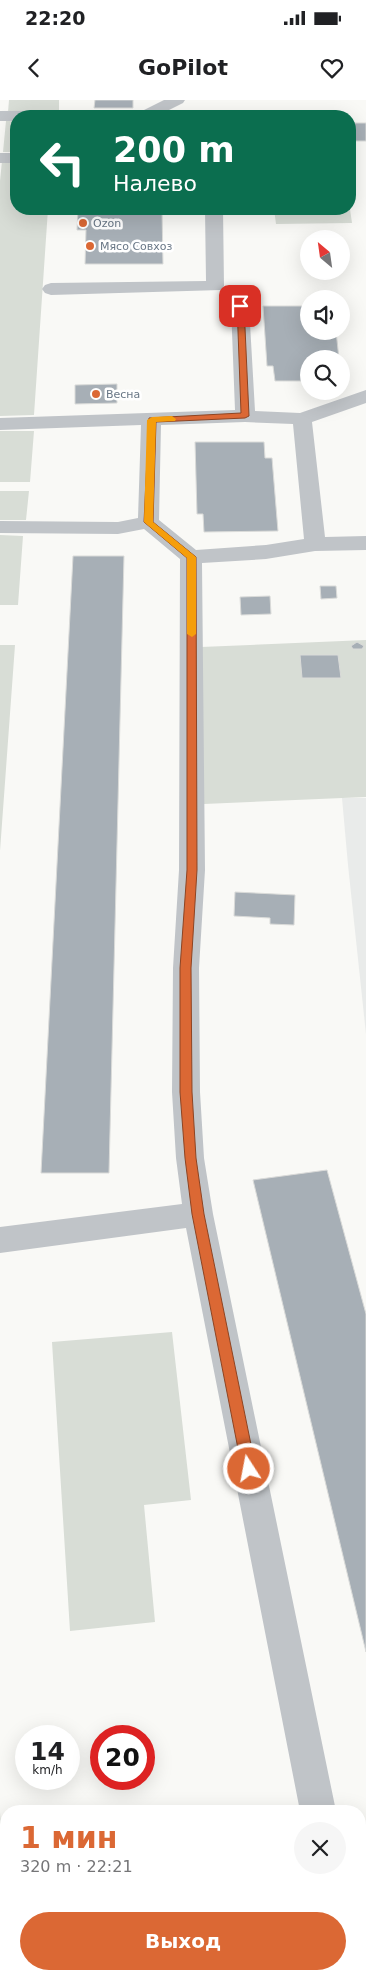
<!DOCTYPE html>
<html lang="ru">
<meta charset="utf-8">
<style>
:root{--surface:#fff;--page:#f6f6f6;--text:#202124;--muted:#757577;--accent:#db6834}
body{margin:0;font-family:"DejaVu Sans",sans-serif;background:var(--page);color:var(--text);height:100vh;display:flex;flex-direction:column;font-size:19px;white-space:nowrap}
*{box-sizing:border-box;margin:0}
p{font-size:16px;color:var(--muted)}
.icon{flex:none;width:28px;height:28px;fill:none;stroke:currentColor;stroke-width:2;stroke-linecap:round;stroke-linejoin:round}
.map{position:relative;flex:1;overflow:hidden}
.side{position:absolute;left:0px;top:1705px;width:366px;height:175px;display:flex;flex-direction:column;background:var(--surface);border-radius:20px 20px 0 0;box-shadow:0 5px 20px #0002}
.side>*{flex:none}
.banner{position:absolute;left:10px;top:10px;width:346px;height:105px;border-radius:20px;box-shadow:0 5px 20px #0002;background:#0b6e4f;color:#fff;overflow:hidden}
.needle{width:32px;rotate:331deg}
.fabs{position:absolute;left:300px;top:130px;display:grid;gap:10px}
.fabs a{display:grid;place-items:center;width:50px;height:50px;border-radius:50%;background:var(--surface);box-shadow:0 5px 20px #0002;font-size:25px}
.speed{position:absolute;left:15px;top:1625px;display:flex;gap:10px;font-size:25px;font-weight:700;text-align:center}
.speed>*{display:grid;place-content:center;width:65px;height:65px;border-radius:50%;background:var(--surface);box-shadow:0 5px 20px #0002;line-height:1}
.speed small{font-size:12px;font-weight:400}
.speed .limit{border:8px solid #d22;background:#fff;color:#111}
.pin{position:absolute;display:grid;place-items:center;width:42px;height:42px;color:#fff;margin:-21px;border-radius:10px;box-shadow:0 2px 8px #0006}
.me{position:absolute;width:55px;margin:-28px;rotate:349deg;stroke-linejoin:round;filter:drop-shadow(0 0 4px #0008)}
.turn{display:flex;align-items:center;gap:18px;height:105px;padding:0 20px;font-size:22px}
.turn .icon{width:65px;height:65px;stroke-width:2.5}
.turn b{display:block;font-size:35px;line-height:42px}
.round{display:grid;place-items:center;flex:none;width:52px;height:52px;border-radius:26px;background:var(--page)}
.summary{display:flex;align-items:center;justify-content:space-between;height:85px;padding:0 20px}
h1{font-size:30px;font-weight:700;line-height:38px;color:var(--accent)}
.primary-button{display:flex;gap:10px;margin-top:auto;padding:10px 20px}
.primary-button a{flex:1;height:58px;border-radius:30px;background:var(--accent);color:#fff;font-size:20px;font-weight:700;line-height:58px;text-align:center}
.status{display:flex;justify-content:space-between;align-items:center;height:35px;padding:0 25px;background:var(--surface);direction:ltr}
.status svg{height:14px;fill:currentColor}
header{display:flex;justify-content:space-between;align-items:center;height:65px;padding:0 20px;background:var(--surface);font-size:22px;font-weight:700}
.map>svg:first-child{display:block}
</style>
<div class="status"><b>22:20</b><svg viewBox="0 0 49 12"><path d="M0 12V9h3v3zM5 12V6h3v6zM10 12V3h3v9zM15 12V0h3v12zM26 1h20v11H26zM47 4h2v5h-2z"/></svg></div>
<header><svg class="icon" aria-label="back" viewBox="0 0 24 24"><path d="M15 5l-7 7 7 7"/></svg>GoPilot<svg class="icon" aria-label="heart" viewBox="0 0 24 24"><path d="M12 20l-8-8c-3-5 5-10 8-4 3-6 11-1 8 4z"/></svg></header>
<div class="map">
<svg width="366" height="1880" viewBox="0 0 366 1880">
<rect width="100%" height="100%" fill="#f9f9f6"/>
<!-- built -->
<path fill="#e9ebea" d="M342 698H366V934L348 765Z"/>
<!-- green -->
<path fill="#d8ddd6" d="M9 0H59V11L8 12Z
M6 21H16V52H3Z
M2 61H16V109H48L34 315 0 316V81Z
M274 109H350L352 123 276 124Z
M0 331H34L30 382H0Z
M0 391H29L26 420H0Z
M0 435 23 436 18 505H0Z
M366 540V697L204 704 201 547Z
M0 545H15L0 751Z
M172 1232 191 1400 144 1405 155 1522 70 1531 52 1242Z
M0 1712 6 1813V1860L0 1861Z"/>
<!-- building -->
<path fill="#a7afb6" stroke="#dadbd9" d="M95 0H133V8H94Z
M350 23H366V41H350Z
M78 109H162L163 164H85L86 130H77Z
M263 206H309V231H336L339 259H309V281H275L273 266H267Z
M117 284V303L75 304V285Z
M195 342H264L265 358H272L278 431 204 432 203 414H197Z
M73 456H124L109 1073H41Z
M320 486H336L337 498 321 499Z
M270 496 271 514 241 515 240 497Z
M357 542 364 546 362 549H353L351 546Z
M300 555H338L341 578H302Z
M235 792 295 795 294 825 270 824V818L234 816Z
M327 1070 366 1214V1552L253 1080Z"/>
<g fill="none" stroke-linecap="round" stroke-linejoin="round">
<!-- minor -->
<path fill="#c0c4c8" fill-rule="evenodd" d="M164 0H185L183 3 157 16H16V21H0V11L144 10Z
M0 53H16V63H0Z
M205 109H223L224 186 221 190 51 195 45 193 42 189 45 185 51 183 206 181Z
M240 200 247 202 249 206 255 311 300 313 366 290V303L312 322 325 437 366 436V450L315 451 266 459 202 463 205 770 199 868 200 992 204 1058 213 1114 336 1711H300L186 1128 0 1153V1127L182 1104 176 1058 172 992 173 868 179 770 180 459 144 429 118 434 0 433V421L118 422 138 418 141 325 0 330V318L235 310 231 206 233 202ZM245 322 293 324 304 439 266 445 196 450 159 420 161 325Z
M360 1858 365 1860 366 1880H333L332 1874H360Z
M22 1874H97L95 1880H20Z"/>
</g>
<!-- route -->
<path fill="#db6834" stroke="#8e4422" d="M237 204 244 206 249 316 245 318 156 322 153 422 196 457 197 770 191 868 192 992 196 1058 204 1114 256 1369 254 1374 249 1375 244 1374 242 1369 192 1114 185 1058 180 992V868L187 770V458L144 422 149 318 241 313Z"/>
<!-- slow -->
<path fill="#f59e0b" d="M172 316 176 319 175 321 156 322 153 422 196 457V534L192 537 187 534V458L144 422 147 320 152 317Z"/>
<!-- markers -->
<g fill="#db6834" stroke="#fff" stroke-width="2">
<circle cx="83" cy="123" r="5"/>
<circle cx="90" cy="146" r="5"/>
<circle cx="96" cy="294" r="5"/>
</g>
<g text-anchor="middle" stroke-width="5" stroke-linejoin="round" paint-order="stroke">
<!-- far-poi labels -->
<g font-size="11" fill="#697786" stroke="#fff" text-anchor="start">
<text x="93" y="127">Ozon</text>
<text x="100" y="150">Мясо Совхоз</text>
<text x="106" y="298">Весна</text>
</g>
</g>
</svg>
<div class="fabs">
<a><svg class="needle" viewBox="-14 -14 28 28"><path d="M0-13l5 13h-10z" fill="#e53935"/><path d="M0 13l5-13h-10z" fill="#757577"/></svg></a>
<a><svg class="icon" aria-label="sound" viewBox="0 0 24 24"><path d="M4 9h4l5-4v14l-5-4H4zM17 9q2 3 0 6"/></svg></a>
<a><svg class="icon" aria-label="search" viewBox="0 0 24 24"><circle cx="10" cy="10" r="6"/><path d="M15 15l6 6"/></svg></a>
</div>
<div class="speed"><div>14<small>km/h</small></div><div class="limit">20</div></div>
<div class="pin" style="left:240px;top:206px;background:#d93025"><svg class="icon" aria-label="arrive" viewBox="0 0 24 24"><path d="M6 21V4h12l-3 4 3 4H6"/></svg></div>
<svg class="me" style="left:249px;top:1369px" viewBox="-20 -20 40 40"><circle r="17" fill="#db6834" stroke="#fff" stroke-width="3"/><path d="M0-11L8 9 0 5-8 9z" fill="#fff"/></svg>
<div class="banner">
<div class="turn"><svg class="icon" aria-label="left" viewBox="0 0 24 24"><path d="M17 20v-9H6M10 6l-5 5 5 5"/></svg><div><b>200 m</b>Налево</div></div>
</div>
<section class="side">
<div class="summary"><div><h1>1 мин</h1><p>320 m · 22:21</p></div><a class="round"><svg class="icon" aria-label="close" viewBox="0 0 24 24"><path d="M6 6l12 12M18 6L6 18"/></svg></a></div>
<div class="primary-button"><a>Выход</a></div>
</section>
</div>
